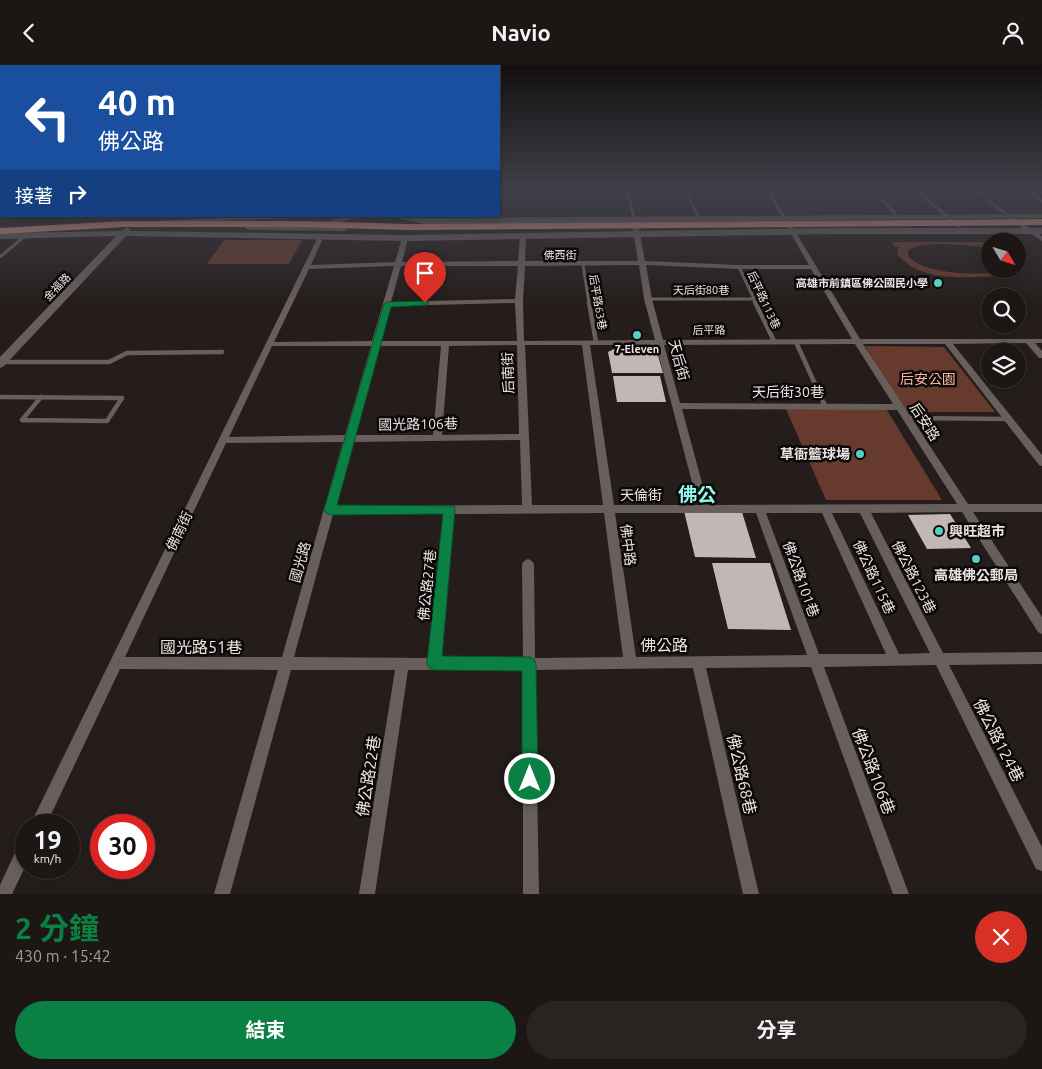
<!DOCTYPE html>
<html lang="zh-TW">
<meta charset="utf-8">
<style>
:root{--surface:#1c1614;--page:#292322;--text:#f1f3f6;--muted:#a09fa0;--line:#3a3534;--accent:#0b8043}
body{margin:0;font-family:Ubuntu,"Noto Sans TC",sans-serif;background:var(--page);color:var(--text);height:100vh;display:flex;flex-direction:column;font-size:19px;white-space:nowrap}
*{box-sizing:border-box;margin:0}
p{font-size:16px;color:var(--muted)}
.icon{flex:none;width:28px;height:28px;fill:none;stroke:currentColor;stroke-width:2;stroke-linecap:round;stroke-linejoin:round}
.map{position:relative;height:829px;overflow:hidden}
.panel{display:flex;flex-direction:column;background:var(--surface);flex:1}
.panel>*{flex:none}
.guide{position:absolute;left:0px;top:0px;width:500px;height:152px;box-shadow:0 2px 8px #0003,0 0 0 1px var(--line);background:#1a4fa0;color:#fff;overflow:hidden}
.needle{width:32px;rotate:128deg}
.tools{position:absolute;left:981px;top:168px;display:grid;gap:10px}
.tools a{display:grid;place-items:center;width:45px;height:45px;border-radius:50%;background:var(--surface);box-shadow:0 2px 8px #0003,0 0 0 1px var(--line);font-size:25px}
.speed{position:absolute;left:15px;top:749px;display:flex;gap:10px;font-size:25px;font-weight:700;text-align:center}
.speed>*{display:grid;place-content:center;width:65px;height:65px;border-radius:50%;background:var(--surface);box-shadow:0 2px 8px #0003,0 0 0 1px var(--line);line-height:1}
.speed small{font-size:12px;font-weight:400}
.speed .limit{border:8px solid #d22;background:#fff;color:#111}
.pin{position:absolute;display:grid;place-items:center;width:42px;height:42px;color:#fff;margin:-51px -21px;border-radius:50% 50% 50% 0;rotate:-45deg;box-shadow:0 0 5px #0007}
.pin .icon{rotate:45deg}
.me{position:absolute;width:55px;margin:-28px;rotate:0deg;stroke-linejoin:round;filter:drop-shadow(0 0 4px #0008)}
.turn{display:flex;align-items:center;gap:18px;height:105px;padding:0 15px;font-size:22px}
.turn .icon{width:65px;height:65px;stroke-width:2.5}
.turn b{display:block;font-size:35px;line-height:42px}
.then{display:flex;align-items:center;height:48px;padding:0 15px;background:#0003;gap:10px;font-size:19px}
.round{display:grid;place-items:center;flex:none;width:52px;height:52px;border-radius:26px;background:var(--page)}
.overview{display:flex;align-items:center;justify-content:space-between;height:85px;padding:0 15px}
h1{font-size:30px;font-weight:700;line-height:38px;color:var(--accent)}
.cta{display:flex;gap:10px;margin-top:auto;padding:10px 15px}
.cta a{flex:1;height:58px;border-radius:30px;background:var(--accent);color:#fff;font-size:20px;font-weight:700;line-height:58px;text-align:center}
.cta a+a{background:var(--page);color:var(--text)}
header{display:flex;justify-content:space-between;align-items:center;height:65px;padding:0 15px;background:var(--surface);font-size:22px;font-weight:700}
.map>svg:first-child{display:block}
</style>
<header><svg class="icon" aria-label="back" viewBox="0 0 24 24"><path d="M15 5l-7 7 7 7"/></svg>Navio<svg class="icon" aria-label="person" viewBox="0 0 24 24"><circle cx="12" cy="8" r="4"/><path d="M4 21q1-7 8-7t8 7"/></svg></header>
<div class="map">
<svg width="1042" height="829" viewBox="0 0 1042 829">
<rect width="100%" height="100%" fill="#251d1b"/>
<!-- green -->
<path fill="#663a2d" d="M224 175H302L289 199H207Z
M891 177H990V184C975 180 919 175 908 186V191C924 210 979 210 1002 207 1008 206 1012 204 1018 204V194L1022 202 1017 208 1008 211C973 211 923 220 898 190L897 185 900 182H895Z
M865 281 944 282 995 347H906Z
M785 342H885L942 435H826Z"/>
<!-- building -->
<path fill="#c2b7b4" d="M616 283H652L657 287 663 308H612L608 287Z
M613 311H660L666 337H617Z
M684 446 742 447 756 493 695 492Z
M950 449 971 483 927 484 908 450Z
M712 498H770L791 565 728 564Z"/>
<g fill="none" stroke-linecap="round" stroke-linejoin="round">
<!-- lane-far1 -->
<path stroke="#685f5c" stroke-width="3" d="M627 124 634 153
M685 124 700 155
M767 124 790 162
M872 124 899 153
M915 124 958 161
M973 124 1017 157
M1026 124 1042 136
M164 157 301 151
M0 192 26 170
M583 200 589 238
M739 202 756 238
M648 234H754"/>
<!-- lane -->
<path stroke="#685f5c" stroke-width="4.5" d="M589 237 596 277
M755 237 774 276
M796 277 825 341
M3 297H109L127 288 222 287
M0 332 122 333
M907 353 1008 354
M22 355 107 356 122 333
M22 355 41 332"/>
<!-- street -->
<path fill="#685f5c" fill-rule="evenodd" d="M634 151 637 153 645 196 739 200H809L787 162 792 161 860 274H1042V278H1035L1042 286V293H1039L1026 278 953 279 1042 390V401L1039 400 945 279H863L968 439H1042V447H973L1042 552V569L1038 567 962 447 871 448 943 588 1042 587V599L949 600 1042 782V806L1036 804 936 600 824 602 909 829H893L811 602 706 603 759 829H743L693 603 535 605 539 829H523V605H408L375 829H359L395 605H291L230 829H214L278 605 120 604 46 760H30L318 172 323 173 311 200 395 197 402 173 405 171 408 173 402 197 518 196 520 171 523 169 526 171 525 196H638L631 153ZM639 200 644 234 655 275 524 276 523 236 525 201ZM646 200 739 204H811L852 274 663 275 652 234ZM394 201 372 276 274 277 309 204ZM401 201H518L515 234 391 237ZM515 238 517 276H380L390 241ZM855 279 893 339 680 338 664 280ZM517 280 519 369 442 370 449 281ZM525 280H582L603 440H532ZM590 280H656L698 440H614ZM272 281H371L345 370 229 372ZM379 281H441L433 370H355ZM682 344 897 345 957 439 708 440ZM520 375 522 440 335 441 353 377ZM343 377 282 592H125L226 378ZM604 448 623 592 535 593 534 499 532 496 528 494 524 496 522 499 523 593H442L454 449ZM615 448H756L807 590 636 592ZM766 448H822L886 589H819ZM832 448H860L930 588 899 589ZM333 449H443L429 593 294 592Z
M1023 159 1042 171V176L1021 162 1020 161Z
M26 775V800L12 829H0V820L20 777Z"/>
<!-- secondary -->
<path fill="#685f5c" fill-rule="evenodd" d="M1042 149V153L425 159 388 151 425 153Z
M345 151H358L333 160 347 161V165L344 166 248 165 244 162 248 159 326 160V157Z
M127 162 131 166 405 170 831 163H1042V169H831L405 176 126 171 4 301 0 303V292L116 171 0 174V168L121 166Z"/>
<!-- highway -->
<path fill="#e89a82" fill-rule="evenodd" d="M1042 154V160L408 165 303 162H124L0 169V163L124 156H303L408 159Z"/>
</g>
<!-- sky -->
<linearGradient id="sky" x2="0" y2="1"><stop stop-color="#14100f"/><stop offset="0.52" stop-color="#40404a"/><stop offset="1" stop-color="#40404a" stop-opacity="0"/></linearGradient>
<rect width="1042" height="240" fill="url(#sky)"/>
<!-- route -->
<path fill="#0b8043" stroke="#07532c" d="M425 236 428 237V240L391 242 337 440 454 441 455 444 442 591 529 592 534 594 536 599 538 714 536 720 530 722 524 720 522 714V606L434 605 429 603 427 598 443 449 330 450 326 448 324 445 384 239 388 237Z"/>
<!-- markers -->
<g fill="#56cec3" stroke="#0b0807" stroke-width="2">
<circle cx="938" cy="218" r="5"/>
<circle cx="637" cy="270" r="5"/>
<circle cx="860" cy="389" r="5"/>
<circle cx="939" cy="466" r="5"/>
<circle cx="976" cy="494" r="5"/>
</g>
<g text-anchor="middle" stroke-width="5" stroke-linejoin="round" paint-order="stroke">
<!-- far-street labels -->
<g font-size="11" fill="#eae5e3" stroke="#0b0807">
<text x="560" y="194">佛西街</text>
<text transform="translate(57 222) rotate(-46)" y="4">金福路</text>
<text x="701" y="229">天后街80巷</text>
<text transform="translate(764 235) rotate(65)" y="4">后平路113巷</text>
<text transform="translate(598 237) rotate(80)" y="4">后平路63巷</text>
<text transform="translate(709 265) rotate(-1)" y="4">后平路</text>
</g>
<!-- far-poi labels -->
<g font-size="11" font-weight="bold" fill="#eae5e3" stroke="#0b0807" text-anchor="end">
<text x="928" y="222">高雄市前鎮區佛公國民小學</text>
<text x="637" y="288" text-anchor="middle">7-Eleven</text>
</g>
<!-- street labels -->
<g font-size="14" fill="#eae5e3" stroke="#0b0807">
<text transform="translate(679 295) rotate(75)" y="5">天后街</text>
<text transform="translate(508 308) rotate(-92)" y="5">后南街</text>
<text x="788" y="332">天后街30巷</text>
<text transform="translate(925 357) rotate(57)" y="5">后安路</text>
<text transform="translate(418 359) rotate(-1)" y="5">國光路106巷</text>
<text x="641" y="435">天倫街</text>
<text transform="translate(179 466) rotate(-64)" y="5">佛南街</text>
<text transform="translate(628 480) rotate(83)" y="5">佛中路</text>
<text transform="translate(300 497) rotate(-74)" y="5">國光路</text>
<text transform="translate(874 512) rotate(65)" y="5">佛公路115巷</text>
<text transform="translate(914 512) rotate(63)" y="5">佛公路123巷</text>
<text transform="translate(801 514) rotate(70)" y="5">佛公路101巷</text>
<text transform="translate(427 520) rotate(-84)" y="5">佛公路27巷</text>
</g>
<!-- park labels -->
<g font-size="14" fill="#f5b7a4" stroke="#0b0807">
<text x="928" y="319">后安公園</text>
</g>
<!-- poi labels -->
<g font-size="14" font-weight="bold" fill="#eae5e3" stroke="#0b0807" text-anchor="end">
<text x="850" y="394">草衙籃球場</text>
<text x="949" y="471" text-anchor="start">興旺超市</text>
<text x="976" y="515" text-anchor="middle">高雄佛公郵局</text>
</g>
<!-- near-street labels -->
<g font-size="16" fill="#eae5e3" stroke="#0b0807">
<text x="664" y="586">佛公路</text>
<text x="201" y="588">國光路51巷</text>
<text transform="translate(999 675) rotate(63)" y="6">佛公路124巷</text>
<text transform="translate(874 706) rotate(69)" y="6">佛公路106巷</text>
<text transform="translate(742 709) rotate(77)" y="6">佛公路68巷</text>
<text transform="translate(368 711) rotate(-81)" y="6">佛公路22巷</text>
</g>
<!-- district labels -->
<g font-size="19" font-weight="bold" fill="#90f9ef" stroke="#0b0807">
<text x="697" y="436">佛公</text>
</g>
</g>
</svg>
<div class="tools">
<a><svg class="needle" viewBox="-14 -14 28 28"><path d="M0-13l5 13h-10z" fill="#e53935"/><path d="M0 13l5-13h-10z" fill="#a09fa0"/></svg></a>
<a><svg class="icon" aria-label="search" viewBox="0 0 24 24"><circle cx="10" cy="10" r="6"/><path d="M15 15l6 6"/></svg></a>
<a><svg class="icon" aria-label="layers" viewBox="0 0 24 24"><path d="M12 4l9 5-9 5-9-5zM3 14l9 5 9-5"/></svg></a>
</div>
<div class="speed"><div>19<small>km/h</small></div><div class="limit">30</div></div>
<div class="pin" style="left:425px;top:238px;background:#d93025"><svg class="icon" aria-label="arrive" viewBox="0 0 24 24"><path d="M6 21V4h12l-3 4 3 4H6"/></svg></div>
<svg class="me" style="left:530px;top:714px" viewBox="-20 -20 40 40"><circle r="17" fill="#0b8043" stroke="#fff" stroke-width="3"/><path d="M0-11L8 9 0 5-8 9z" fill="#fff"/></svg>
<div class="guide">
<div class="turn"><svg class="icon" aria-label="left" viewBox="0 0 24 24"><path d="M17 20v-9H6M10 6l-5 5 5 5"/></svg><div><b>40 m</b>佛公路</div></div>
<div class="then">接著<svg class="icon" aria-label="right" viewBox="0 0 24 24"><path d="M7 20v-9h11M14 6l5 5-5 5"/></svg></div>
</div>
</div>
<section class="panel">
<div class="overview"><div><h1>2 分鐘</h1><p>430 m · 15:42</p></div><a class="round" style="background:#d93025;color:#fff"><svg class="icon" aria-label="close" viewBox="0 0 24 24"><path d="M6 6l12 12M18 6L6 18"/></svg></a></div>
<div class="cta"><a>結束</a><a>分享</a></div>
</section>
